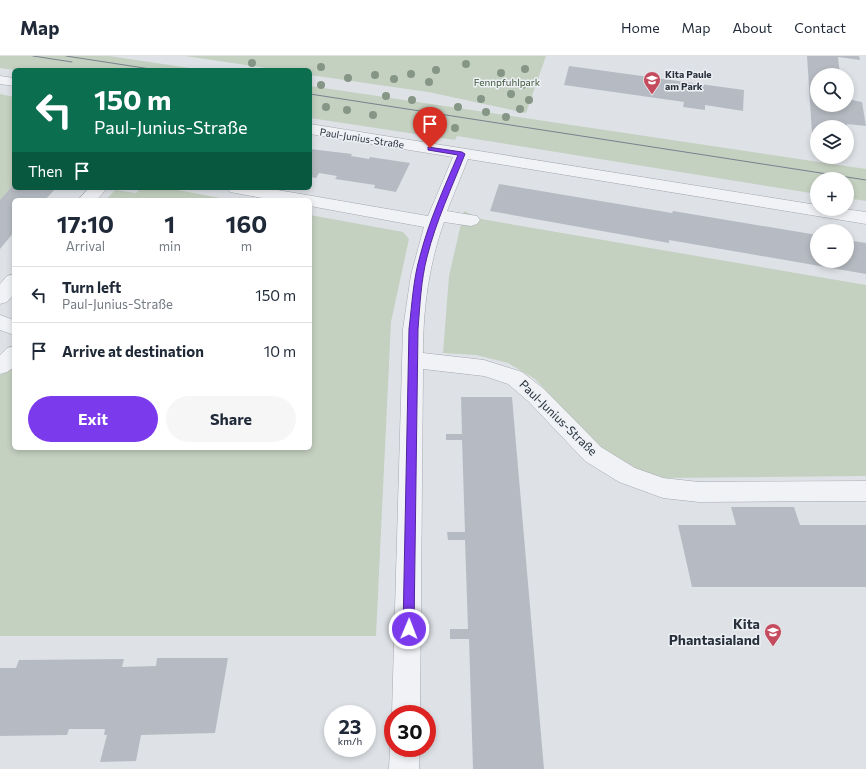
<!DOCTYPE html>
<meta charset="utf-8">
<style>
:root{--surface:#fff;--page:#f6f6f7;--text:#1f2937;--muted:#747a83;--line:#e0e1e3;--accent:#7c3aed}
body{margin:0;font-family:Commissioner,sans-serif;background:var(--page);color:var(--text);height:100vh;display:flex;flex-direction:column;font-size:15px;white-space:nowrap}
*{box-sizing:border-box;margin:0}
p{font-size:13px;color:var(--muted)}
.icon{flex:none;width:22px;height:22px;fill:none;stroke:currentColor;stroke-width:2;stroke-linecap:round;stroke-linejoin:round}
.map{position:relative;flex:1;overflow:hidden}
.details{position:absolute;left:12px;top:142px;width:300px;height:252px;display:flex;flex-direction:column;background:var(--surface);border-radius:6px;box-shadow:0 2px 6px #0003}
.details>*{flex:none}
.guide{position:absolute;left:12px;top:12px;width:300px;height:122px;border-radius:6px;box-shadow:0 2px 6px #0003;background:#0b6e4f;color:#fff;overflow:hidden}
.fabs{position:absolute;left:810px;top:12px;display:grid;gap:8px}
.fabs a{display:grid;place-items:center;width:44px;height:44px;border-radius:50%;background:var(--surface);box-shadow:0 2px 6px #0003;font-size:20px}
.speed{position:absolute;left:324px;top:649px;display:flex;gap:8px;font-size:20px;font-weight:700;text-align:center}
.speed>*{display:grid;place-content:center;width:52px;height:52px;border-radius:50%;background:var(--surface);box-shadow:0 2px 6px #0003;line-height:1}
.speed small{font-size:10px;font-weight:400}
.speed .limit{border:6px solid #d22;background:#fff;color:#111}
.pin{position:absolute;display:grid;place-items:center;width:34px;height:34px;color:#fff;margin:-41px -17px;border-radius:50% 50% 50% 0;rotate:-45deg;box-shadow:0 0 4px #0007}
.pin .icon{rotate:45deg}
.me{position:absolute;width:44px;margin:-22px;rotate:1deg;stroke-linejoin:round;filter:drop-shadow(0 0 3px #0008)}
.turn{display:flex;align-items:center;gap:14px;height:84px;padding:0 16px;font-size:18px}
.turn .icon{width:52px;height:52px;stroke-width:2.5}
.turn b{display:block;font-size:28px;line-height:34px}
.then{display:flex;align-items:center;height:38px;padding:0 16px;background:#0003;gap:8px;font-size:15px}
.eta{display:flex;justify-content:space-evenly;align-items:center;height:68px;text-align:center}
.eta b{font-size:24px;font-weight:700;line-height:28px}
.cta{display:flex;gap:8px;margin-top:auto;padding:8px 16px}
.cta a{flex:1;height:46px;border-radius:24px;background:var(--accent);color:#fff;font-size:16px;font-weight:700;line-height:46px;text-align:center}
.cta a+a{background:var(--page);color:var(--text)}
ul{padding:0;list-style:none}
li{display:flex;align-items:center;gap:12px;height:56px;padding:0 16px;border-top:1px solid var(--line)}
li div{flex:1}
li b{display:block;font-size:15px}
li em{font-style:normal}
header{display:flex;align-items:center;gap:24px;box-sizing:border-box;height:56px;padding:0 20px;background:var(--surface);border-bottom:1px solid var(--line)}
header strong{font-size:19px}
nav{display:flex;gap:22px;margin-inline-start:auto;font-size:14px}
.map>svg:first-child{display:block}
</style>
<header>
<strong>Map</strong>
<nav><a>Home</a><a>Map</a><a>About</a><a>Contact</a></nav>
</header>
<div class="map">
<svg width="866" height="713" viewBox="0 0 866 713">
<rect width="100%" height="100%" fill="#dee2e7"/>
<!-- green -->
<path fill="#c4d0c0" d="M0 0H109L203 14H14L0 12Z
M185 0H546L526 57 428 36 310 19V14H279Z
M310 30 866 113V145L847 142V123H817V138L457 80 455 84 310 62Z
M0 38 14 41V128L0 144Z
M141 132H167L231 144H106L115 134 136 137Z
M464 155 481 163 866 229V420L665 422 630 411 608 399 535 323 508 307 476 299 443 297 449 220Z
M310 159 403 176 409 183 391 266 376 580H0V319L14 312V392H310Z"/>
<!-- building -->
<path fill="#b6bbc3" d="M807 0H859L860 4 838 1 840 19H817V49H847V43L862 46 866 70 847 68V71H817V78H812Z
M569 10 744 34 743 55 705 49V54L683 51 684 46 564 29Z
M310 93 352 98 351 100 369 103 370 101 410 107 396 136 374 132 375 129 335 123 337 120 319 117 316 122 310 121Z
M14 128V132H56L45 144H14V176L0 193V144Z
M499 128 672 157 673 155 817 179V205H847V184L866 187V218L669 184V187L490 155Z
M461 341H512L544 713H473L469 583H450V573H468L465 484H448L447 476H465L462 384H446V378H462Z
M731 451H794L800 469H866V531H692L678 469H736Z
M157 602H228L215 677 141 679 136 705 100 706 107 679H104L105 673H69L67 679 0 680V612H16L19 604 124 603 122 611 156 610Z"/>
<g fill="none" stroke-linecap="round" stroke-linejoin="round">
<defs>
<path id="minor" d="M0 20 14 22V30L0 28Z
M310 68 817 149V153H845L866 156V168L468 103 447 155 477 160 480 164 477 168 471 170 444 166C429 208 423 252 423 297L484 304 522 316 544 333 601 391 635 412 663 422 699 426 866 425V445L699 446 663 442 619 426 585 405 528 345 508 328 484 320 423 313 420 658H393V662L392 658 403 273 411 219 424 171 310 150V144H273L230 136 228 132H266L428 160 453 101 310 78Z
M89 132H107L97 144H78Z
M14 218V238L7 246 0 248V228L7 220Z
M0 259 14 264V279L0 274Z
M14 290V311L7 316 0 318V299L7 292Z
M393 685V692H420L419 713H389L390 692Z"/>
</defs>
<!-- minor casing -->
<use href="#minor" stroke="#a4a9b0" stroke-width="1"/>
<!-- minor -->
<use href="#minor" fill="#f1f2f5" fill-rule="evenodd"/>
<!-- tram -->
<path stroke="#79818f" stroke-width="1" d="M33 0 72 6
M66 0 157 14
M310 38 866 124"/>
</g>
<!-- trees -->
<g fill="#859686">
<circle cx="252" cy="7" r="4"/>
<circle cx="466" cy="8" r="4"/>
<circle cx="321" cy="11" r="4"/>
<circle cx="525" cy="13" r="4"/>
<circle cx="436" cy="14" r="4"/>
<circle cx="501" cy="17" r="4"/>
<circle cx="411" cy="18" r="4"/>
<circle cx="375" cy="19" r="4"/>
<circle cx="348" cy="22" r="4"/>
<circle cx="394" cy="23" r="4"/>
<circle cx="429" cy="26" r="4"/>
<circle cx="321" cy="29" r="4"/>
<circle cx="522" cy="29" r="4"/>
<circle cx="511" cy="38" r="4"/>
<circle cx="386" cy="40" r="4"/>
<circle cx="481" cy="43" r="4"/>
<circle cx="412" cy="44" r="4"/>
<circle cx="529" cy="44" r="4"/>
<circle cx="326" cy="51" r="4"/>
<circle cx="458" cy="51" r="4"/>
<circle cx="520" cy="53" r="4"/>
<circle cx="347" cy="54" r="4"/>
<circle cx="486" cy="56" r="4"/>
<circle cx="373" cy="59" r="4"/>
<circle cx="506" cy="61" r="4"/>
<circle cx="430" cy="67" r="4"/>
<circle cx="455" cy="72" r="4"/>
</g>
<!-- route -->
<path fill="#7c3aed" stroke="#51269a" d="M428 91 462 96 465 98C452 131 436 165 427 201 421 224 420 249 418 273L414 573 413 577 409 579 405 577 403 573 409 273C412 249 413 224 420 200 429 165 444 132 458 99L428 94Z"/>
<!-- icons -->
<defs>
<symbol id="school-pin" viewBox="-11 -11 22 30"><path d="M0 17L-7.5 6A9.5 9.5 0 1 1 7.5 6Z" fill="#c44b5e" stroke="#edf0f4"/><path d="M0-5L7-2L0 1L-7-2ZM-4 1L0 2.5L4 1V4Q0 6-4 4Z" fill="#fff"/></symbol>
</defs>
<g fill-rule="evenodd">
<use href="#school-pin" x="642" y="14" width="20" height="27"/>
<use href="#school-pin" x="763" y="566" width="20" height="27"/>
</g>
<g text-anchor="middle" stroke-width="3" stroke-linejoin="round" paint-order="stroke">
<!-- far-poi labels -->
<g font-size="10" font-weight="bold" fill="#28303c" stroke="#edf0f4" text-anchor="start">
<text x="665" y="22">Kita Paule<tspan x="665" dy="12">am Park</tspan></text>
</g>
<!-- far-park labels -->
<g font-size="10" fill="#3d5737" stroke="#edf0f4">
<text x="507" y="30">Fennpfuhlpark</text>
</g>
<!-- far-street labels -->
<g font-size="10" fill="#28303c" stroke="#edf0f4">
<text transform="translate(362 82) rotate(9)" y="4">Paul-Junius-Straße</text>
</g>
<!-- street labels -->
<g font-size="12" fill="#28303c" stroke="#edf0f4">
<text transform="translate(558 362) rotate(44)" y="4">Paul-Junius-Straße</text>
</g>
<!-- near-poi labels -->
<g font-size="14" font-weight="bold" fill="#28303c" stroke="#edf0f4" text-anchor="end">
<text x="760" y="573">Kita<tspan x="760" dy="16">Phantasialand</tspan></text>
</g>
</g>
</svg>
<div class="fabs">
<a><svg class="icon" aria-label="search" viewBox="0 0 24 24"><circle cx="10" cy="10" r="6"/><path d="M15 15l6 6"/></svg></a>
<a><svg class="icon" aria-label="layers" viewBox="0 0 24 24"><path d="M12 4l9 5-9 5-9-5zM3 14l9 5 9-5"/></svg></a>
<a>+</a>
<a>−</a>
</div>
<div class="speed"><div>23<small>km/h</small></div><div class="limit">30</div></div>
<div class="pin" style="left:430px;top:92px;background:#d93025"><svg class="icon" aria-label="arrive" viewBox="0 0 24 24"><path d="M6 21V4h12l-3 4 3 4H6"/></svg></div>
<svg class="me" style="left:409px;top:573px" viewBox="-20 -20 40 40"><circle r="17" fill="#7c3aed" stroke="#fff" stroke-width="3"/><path d="M0-11L8 9 0 5-8 9z" fill="#fff"/></svg>
<div class="guide">
<div class="turn"><svg class="icon" aria-label="left" viewBox="0 0 24 24"><path d="M17 20v-9H6M10 6l-5 5 5 5"/></svg><div><b>150 m</b>Paul-Junius-Straße</div></div>
<div class="then">Then<svg class="icon" aria-label="arrive" viewBox="0 0 24 24"><path d="M6 21V4h12l-3 4 3 4H6"/></svg></div>
</div>
<section class="details">
<div class="eta">
<div><b>17:10</b><p>Arrival</p></div>
<div><b>1</b><p>min</p></div>
<div><b>160</b><p>m</p></div>
</div>
<ul>
<li><svg class="icon" aria-label="left" viewBox="0 0 24 24"><path d="M17 20v-9H6M10 6l-5 5 5 5"/></svg><div><b>Turn left</b><p>Paul-Junius-Straße</p></div><em>150 m</em></li>
<li><svg class="icon" aria-label="arrive" viewBox="0 0 24 24"><path d="M6 21V4h12l-3 4 3 4H6"/></svg><div><b>Arrive at destination</b></div><em>10 m</em></li>
</ul>
<div class="cta"><a>Exit</a><a>Share</a></div>
</section>
</div>
